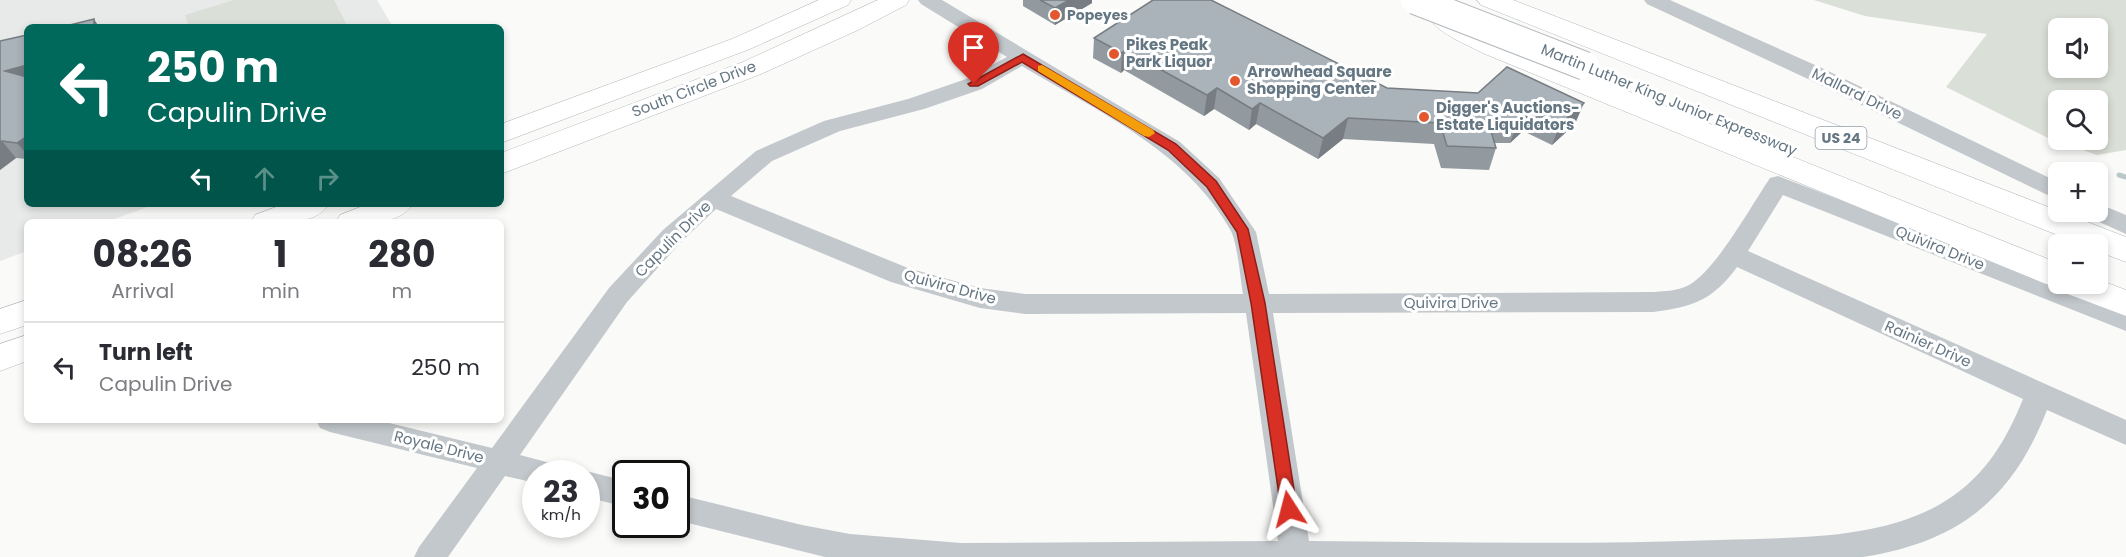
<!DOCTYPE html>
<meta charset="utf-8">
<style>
:root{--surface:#fff;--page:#f7f7f7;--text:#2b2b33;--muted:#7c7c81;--line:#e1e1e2}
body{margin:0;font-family:Poppins,sans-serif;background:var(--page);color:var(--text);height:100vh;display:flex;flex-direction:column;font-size:22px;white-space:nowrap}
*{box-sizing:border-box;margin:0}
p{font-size:20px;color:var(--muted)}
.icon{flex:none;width:33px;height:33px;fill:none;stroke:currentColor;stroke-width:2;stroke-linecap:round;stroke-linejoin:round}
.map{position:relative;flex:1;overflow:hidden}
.panel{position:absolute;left:24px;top:219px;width:480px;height:204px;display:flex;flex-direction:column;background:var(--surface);border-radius:9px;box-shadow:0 3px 9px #0003}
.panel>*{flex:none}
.hud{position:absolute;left:24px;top:24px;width:480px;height:183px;border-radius:9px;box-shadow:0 3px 9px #0003;background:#00695c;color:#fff;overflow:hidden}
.fabs{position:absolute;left:2048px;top:18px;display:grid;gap:12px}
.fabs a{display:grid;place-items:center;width:60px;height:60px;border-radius:9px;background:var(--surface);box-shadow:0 3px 9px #0003;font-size:30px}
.speed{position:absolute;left:522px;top:460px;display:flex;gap:12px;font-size:30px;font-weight:700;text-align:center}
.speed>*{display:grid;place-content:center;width:78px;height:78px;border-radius:50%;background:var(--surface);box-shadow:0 3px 9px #0003;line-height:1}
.speed small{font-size:15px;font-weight:400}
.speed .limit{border:3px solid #111;border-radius:9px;background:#fff;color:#111}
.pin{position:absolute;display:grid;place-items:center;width:51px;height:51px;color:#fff;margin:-62px -26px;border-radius:50% 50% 50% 0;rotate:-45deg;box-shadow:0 0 6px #0007}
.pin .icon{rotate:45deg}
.me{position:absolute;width:66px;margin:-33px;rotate:351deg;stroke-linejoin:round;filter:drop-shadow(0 0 4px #0008)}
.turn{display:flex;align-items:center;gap:21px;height:126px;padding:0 24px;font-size:27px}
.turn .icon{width:78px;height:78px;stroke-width:2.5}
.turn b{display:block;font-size:42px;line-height:51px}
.lanes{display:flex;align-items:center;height:57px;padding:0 24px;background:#0003;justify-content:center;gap:30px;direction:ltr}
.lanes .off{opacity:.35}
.eta{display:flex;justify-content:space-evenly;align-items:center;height:102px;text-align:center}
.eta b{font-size:36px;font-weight:700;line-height:42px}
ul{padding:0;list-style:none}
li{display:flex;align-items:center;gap:18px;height:90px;padding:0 24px;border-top:2px solid var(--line)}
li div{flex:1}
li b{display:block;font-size:22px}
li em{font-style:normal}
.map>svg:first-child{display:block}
</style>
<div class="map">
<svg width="2126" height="557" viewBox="0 0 2126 557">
<rect width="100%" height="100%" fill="#fafaf8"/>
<!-- built -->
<path fill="#e8e9e9" d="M0 0H377L393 27H27V204H156L106 222H27V251L0 261Z"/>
<!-- green -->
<path fill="#dadfd7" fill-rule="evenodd" d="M234 0H334L348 27H189L185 15Z
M1814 0H2126V150L2097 155 2048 138 1946 87 1987 34 1865 16ZM2058 28H2097V68H2058ZM2058 100H2097V140H2058Z"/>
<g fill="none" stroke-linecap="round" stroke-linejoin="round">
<!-- stream -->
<path stroke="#bbc7cb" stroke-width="5" d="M2119 175 2126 177"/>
<defs>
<path id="major" d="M819 0H851L848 5 750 49 501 143V124L732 39Z
M878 0H909L906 5 858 30 761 74 501 174V153L743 62Z
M284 204H329C315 227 275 222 251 222L255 215Z
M368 204H413C399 227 359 222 336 222L340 215Z
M27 300V325L0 334V309Z
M27 335V361L0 371V344Z"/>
<path id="highway" d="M1477 0H1513L2126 237V262L2097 251V244H2080L1481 5Z
M1441 9 1450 11 1473 27 1505 42 2058 263V284H2097V279L2126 290V316L2065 293 2062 287 2046 284 1485 54C1466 44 1440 35 1428 17L1432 11Z"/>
</defs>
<!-- major casing -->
<use href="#major" stroke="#b5babe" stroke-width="1"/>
<!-- highway casing -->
<use href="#highway" stroke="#b4b9bd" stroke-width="1"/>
<!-- minor -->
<path fill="#c3c8cc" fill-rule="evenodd" d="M918 0H942L1180 142 1219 178 1256 232 1269 294 1653 292C1665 291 1678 291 1689 285 1716 270 1751 206 1770 178L1778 176 2126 310V331L1783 195 1748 251 2126 420V445L2047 410C2012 500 1958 542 1863 557H825L676 520V494L802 525 850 534 961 543 1278 541 1246 313 1025 314 980 308 891 282 716 209 681 242 627 302 520 455 558 465 563 474H536V483L505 476 448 557H414L419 547 477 468 330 432 320 428 316 420H377L492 448 609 288 663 230 756 151 824 121 908 99 966 79 1007 57 921 4ZM1022 66C1097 111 1187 151 1231 231 1238 246 1240 277 1243 294H1025L980 288 908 268 731 196 772 161 840 131 924 109 982 89ZM1737 267 2023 399C2005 444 1981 482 1937 506 1872 541 1790 537 1719 540 1582 545 1445 542 1309 541L1273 313 1653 312C1693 307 1713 300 1737 267Z
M1644 0H1670L1824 69 2058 182V200L1808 79 1647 4Z
M2097 203 2126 215V234L2088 217 2085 212H2097Z
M586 471 626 481V507L586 497V474H579Z"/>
<!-- major -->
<use href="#major" fill="#fff" fill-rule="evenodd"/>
<!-- highway -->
<use href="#highway" fill="#fff" fill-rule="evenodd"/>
<defs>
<path id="highway-bridge" d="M1415 0 1585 66"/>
</defs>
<!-- highway-bridge casing -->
<use href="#highway-bridge" stroke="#b4b9bd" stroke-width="30" stroke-linecap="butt"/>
<!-- highway-bridge -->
<use href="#highway-bridge" stroke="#fff" stroke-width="28"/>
</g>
<!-- wall -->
<path fill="#929a9f" d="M1023 0H1092V3L1055 25 1023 6Z
M27 35V159L16 158 0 170V41Z
M1094 38 1387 88 1478 93 1507 67 1575 124 1552 145 1523 131 1510 143H1494L1496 148 1489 170 1441 168 1434 144 1343 139 1318 159 1256 124 1249 130 1214 109 1204 116 1124 70 1121 73 1093 58Z"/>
<!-- shaded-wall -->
<path fill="#777d82" d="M1069 0H1092V3L1055 25V8Z
M94 19 99 27H94Z
M1125 50 1124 70 1121 73 1122 53Z
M27 65V85L5 71Z
M1217 88 1214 109 1204 116 1207 95Z
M1260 103 1256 124 1249 130 1252 109Z
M1584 103 1575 124 1552 145 1560 124Z
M1531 110 1523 131 1510 143 1518 122Z
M1348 118 1343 139 1318 159 1323 138Z
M27 136V154L17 143Z
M2 141 16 158 0 170V142Z"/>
<!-- building -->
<path fill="#aab3b9" stroke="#777d82" stroke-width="1.5" d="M1040 0H1069L1055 8Z
M1153 0H1211L1387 88 1478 93 1507 67 1584 103 1560 124 1531 110 1518 122 1488 121 1496 148 1447 146 1440 123 1348 118 1323 138 1260 103 1252 109 1217 88 1207 95 1125 50 1122 53 1094 38Z
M94 19V27H62Z
M105 25V27H94Z
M27 35V65L5 71 27 77V136L17 143 2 141 0 142V41Z"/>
<!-- route -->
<path fill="#d93025" stroke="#8d1f18" stroke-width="1.5" d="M1023 54 1176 144 1216 181 1248 229 1265 303 1297 509 1295 514 1289 516 1284 514 1281 509 1251 303 1237 232 1207 187 1168 150 1022 62 978 86H970L968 84Z"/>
<!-- slow -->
<path fill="#f59e0b" d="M1042 65 1153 130 1155 133 1149 137 1144 136 1038 71V66Z"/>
<!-- markers -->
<g fill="#e4572e" stroke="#fff" stroke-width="2">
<circle cx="1055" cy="15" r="6"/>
<circle cx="1114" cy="54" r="6"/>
<circle cx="1235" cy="81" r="6"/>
<circle cx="1424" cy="117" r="6"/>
</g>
<g text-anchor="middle" stroke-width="6" stroke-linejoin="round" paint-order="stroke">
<!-- far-poi labels -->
<g font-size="14" font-weight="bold" fill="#657683" stroke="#fff" text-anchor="start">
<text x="1067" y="20">Popeyes</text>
</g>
<!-- shield labels -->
<rect fill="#fff" stroke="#939fa8" stroke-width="1.5" x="1815.5" y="127" width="51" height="22" rx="4.5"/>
<g font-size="14" font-weight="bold" fill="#657683">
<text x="1841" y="143">US 24</text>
</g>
<!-- poi labels -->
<g font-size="15" font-weight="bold" fill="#657683" stroke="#fff" text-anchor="start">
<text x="1126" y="50">Pikes Peak<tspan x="1126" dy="17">Park Liquor</tspan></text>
<text x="1247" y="77">Arrowhead Square<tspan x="1247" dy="17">Shopping Center</tspan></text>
<text x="1436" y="113">Digger's Auctions-<tspan x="1436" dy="17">Estate Liquidators</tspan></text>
</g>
<!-- street labels -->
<g font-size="15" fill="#657683" stroke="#fff">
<text transform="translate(694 89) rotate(-21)" y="5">South Circle Drive</text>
<text transform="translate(1857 94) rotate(26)" y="5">Mallard Drive</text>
<text transform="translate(1669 100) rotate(22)" y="5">Martin Luther King Junior Expressway</text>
<text transform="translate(673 239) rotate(-45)" y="5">Capulin Drive</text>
<text transform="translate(1940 248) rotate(22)" y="5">Quivira Drive</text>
<text transform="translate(950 287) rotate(15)" y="5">Quivira Drive</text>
<text x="1451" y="308">Quivira Drive</text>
<text transform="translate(1928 344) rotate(24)" y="5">Rainier Drive</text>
<text transform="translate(439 447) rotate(14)" y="5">Royale Drive</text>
</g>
</g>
</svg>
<div class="fabs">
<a><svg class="icon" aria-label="sound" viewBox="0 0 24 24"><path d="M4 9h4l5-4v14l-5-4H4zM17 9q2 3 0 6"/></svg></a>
<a><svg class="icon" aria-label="search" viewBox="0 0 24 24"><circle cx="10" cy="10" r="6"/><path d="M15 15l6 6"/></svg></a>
<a>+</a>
<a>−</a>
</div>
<div class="speed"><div>23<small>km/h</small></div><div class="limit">30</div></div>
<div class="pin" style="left:974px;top:84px;background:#d93025"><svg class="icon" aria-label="arrive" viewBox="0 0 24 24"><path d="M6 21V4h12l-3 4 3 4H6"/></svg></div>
<svg class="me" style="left:1289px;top:509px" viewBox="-20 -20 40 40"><path d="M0-17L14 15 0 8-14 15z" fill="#d93025" stroke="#fff" stroke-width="4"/></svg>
<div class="hud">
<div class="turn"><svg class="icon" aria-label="left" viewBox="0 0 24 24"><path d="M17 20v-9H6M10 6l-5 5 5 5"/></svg><div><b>250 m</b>Capulin Drive</div></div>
<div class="lanes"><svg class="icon" aria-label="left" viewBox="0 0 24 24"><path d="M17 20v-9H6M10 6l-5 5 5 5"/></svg><svg class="icon off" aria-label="ahead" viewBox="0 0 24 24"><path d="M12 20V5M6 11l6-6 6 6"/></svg><svg class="icon off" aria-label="right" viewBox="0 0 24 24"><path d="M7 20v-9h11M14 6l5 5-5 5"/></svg></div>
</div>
<section class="panel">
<div class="eta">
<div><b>08:26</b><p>Arrival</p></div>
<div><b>1</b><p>min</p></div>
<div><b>280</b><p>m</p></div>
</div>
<ul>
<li><svg class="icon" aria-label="left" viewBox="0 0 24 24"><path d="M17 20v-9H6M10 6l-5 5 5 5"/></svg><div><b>Turn left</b><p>Capulin Drive</p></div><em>250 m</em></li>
</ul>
</section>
</div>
